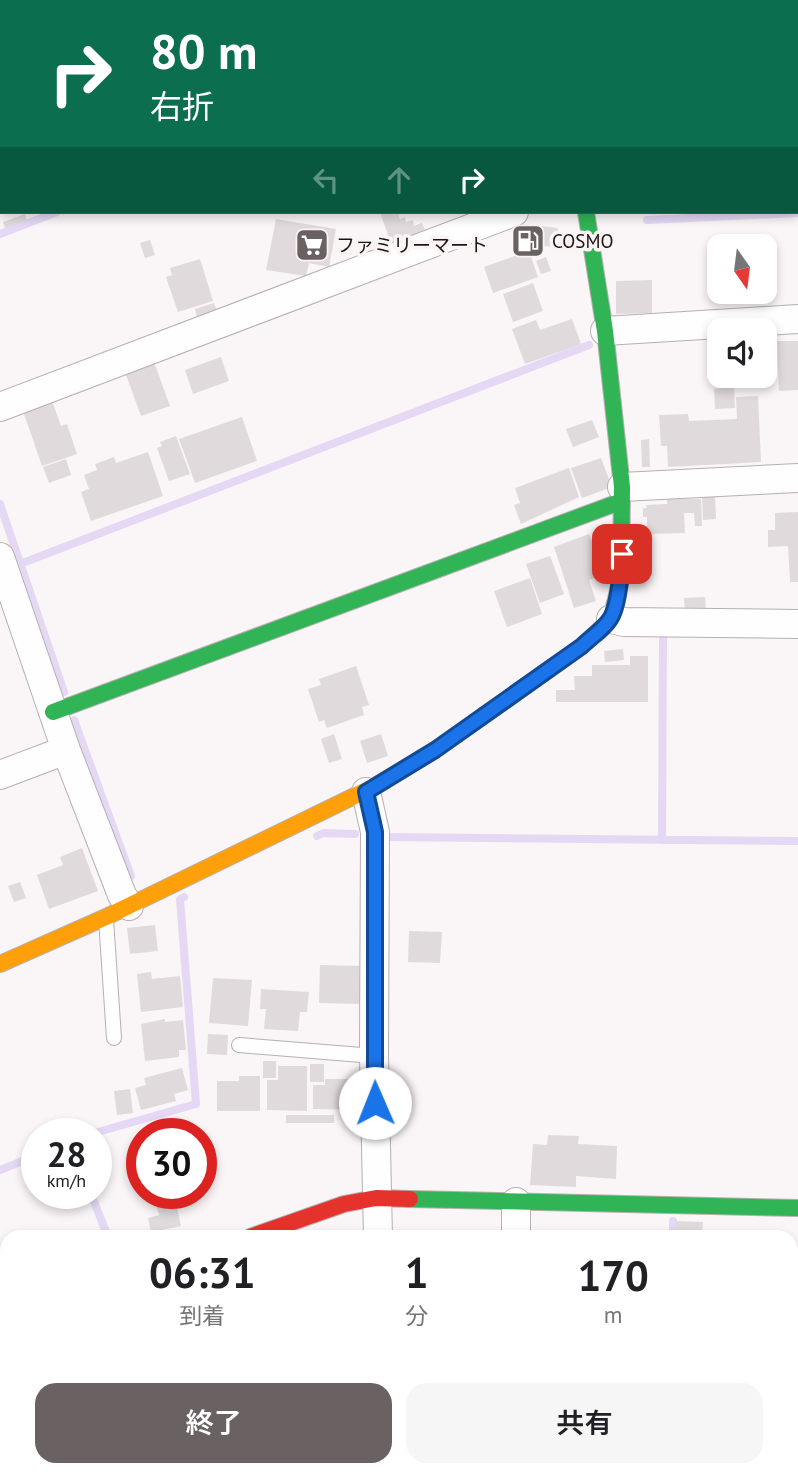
<!DOCTYPE html>
<html lang="ja">
<meta charset="utf-8">
<style>
:root{--surface:#fff;--page:#f6f6f6;--text:#202124;--muted:#757577;--accent:#6a6163}
body{margin:0;font-family:"PT Sans","Noto Sans JP",sans-serif;background:var(--page);color:var(--text);height:100vh;display:flex;flex-direction:column;font-size:26px;white-space:nowrap}
*{box-sizing:border-box;margin:0}
p{font-size:23px;color:var(--muted)}
.icon{flex:none;width:38px;height:38px;fill:none;stroke:currentColor;stroke-width:2;stroke-linecap:round;stroke-linejoin:round}
.map{position:relative;flex:1;overflow:hidden}
.sheet{position:absolute;left:0px;top:1230px;width:798px;height:247px;display:flex;flex-direction:column;background:var(--surface);border-radius:21px 21px 0 0;box-shadow:0 4px 10px #0003}
.sheet>*{flex:none}
.guide{position:absolute;left:0px;top:0px;width:798px;height:214px;box-shadow:0 4px 10px #0003;background:#0b6e4f;color:#fff;overflow:hidden}
.needle{width:46px;rotate:166deg}
.controls{position:absolute;left:707px;top:234px;display:grid;gap:14px}
.controls a{display:grid;place-items:center;width:70px;height:70px;border-radius:14px;background:var(--surface);box-shadow:0 4px 10px #0003;font-size:35px}
.speed{position:absolute;left:21px;top:1118px;display:flex;gap:14px;font-size:35px;font-weight:700;text-align:center}
.speed>*{display:grid;place-content:center;width:91px;height:91px;border-radius:50%;background:var(--surface);box-shadow:0 4px 10px #0003;line-height:1}
.speed small{font-size:18px;font-weight:400}
.speed .limit{border:10px solid #d22;background:#fff;color:#111}
.pin{position:absolute;display:grid;place-items:center;width:60px;height:60px;color:#fff;margin:-30px;border-radius:14px;box-shadow:0 4px 10px #0006}
.me{position:absolute;width:77px;margin:-38px;rotate:359deg;stroke-linejoin:round;filter:drop-shadow(0 0 5px #0008)}
.turn{display:flex;align-items:center;gap:24px;height:147px;padding:0 35px;font-size:32px}
.turn .icon{width:91px;height:91px;stroke-width:2.5}
.turn b{display:block;font-size:49px;line-height:60px}
.lanes{display:flex;align-items:center;height:66px;padding:0 35px;background:#0003;justify-content:center;gap:35px;direction:ltr}
.lanes .off{opacity:.35}
.eta{display:flex;justify-content:space-evenly;align-items:center;height:119px;text-align:center}
.eta b{font-size:42px;font-weight:600;line-height:49px}
.action{display:flex;gap:14px;margin-top:auto;padding:14px 35px}
.action a{flex:1;height:80px;border-radius:21px;background:var(--accent);color:#fff;font-size:28px;font-weight:600;line-height:80px;text-align:center}
.action a+a{background:var(--page);color:var(--text)}
.map>svg:first-child{display:block}
</style>
<div class="map">
<svg width="798" height="1476" viewBox="0 0 798 1476">
<rect width="100%" height="100%" fill="#faf5f6"/>
<g fill="none" stroke-linecap="round" stroke-linejoin="round">
<!-- stream -->
<path stroke="#e4d8f5" stroke-width="8" d="M796 164H798
M647 220 798 213
M0 234 57 212
M0 504 64 692
M20 564 589 345
M74 720 131 876
M317 836 323 833 355 834
M390 837 798 841
M662 840 663 635
M91 1134 196 1104 180 899 184 897
M0 1170 37 1155
M91 1194 108 1237
M673 1237V1221
M0 1366 7 1363
M230 1470 231 1476
M671 1476V1470"/>
</g>
<!-- building -->
<path fill="#e0dadd" d="M380 212H391L393 215 398 213 400 219 405 217 406 222 413 220 414 226 422 223 427 235 392 247Z
M25 214 27 221 5 228 3 222Z
M276 219 336 229 329 267 309 263 306 276 266 270Z
M521 224 558 228 556 247 519 244Z
M150 240 155 255 145 258 140 243Z
M529 251 538 277 493 293 484 267Z
M546 257 551 271 541 274 536 261Z
M200 259 213 301 178 312 166 277 172 275 170 268Z
M652 280V313L616 314V281Z
M533 283 543 311 513 322 503 294Z
M214 303 218 314 198 321 195 309Z
M572 319 581 344 525 364 512 329 536 320 540 330Z
M777 341H798V390L779 391Z
M221 357 229 381 193 394 185 370Z
M154 362 170 406 141 416 125 372Z
M711 368H719V376H763V386L734 387 735 408 715 409 714 389 722 388V381H711Z
M758 396 761 462 668 467 667 446H661L659 415 688 414 689 421 737 419 736 397Z
M52 401 61 426 67 424 77 454 42 466 23 411Z
M242 417 257 461 195 483 179 439Z
M592 420 599 437 573 447 566 429Z
M176 436 190 474 169 481 157 448 162 446 160 442Z
M649 439 650 467H642L641 440Z
M148 452 163 496 91 521 81 492 89 489 84 475 97 470 95 464 114 457 116 463Z
M601 458 612 487 582 498 571 468Z
M66 459 71 475 49 483 43 467Z
M569 468 579 497 521 524 514 505 520 503 515 488Z
M702 497H715L716 519 703 520Z
M667 499H701L702 526H695L694 513H684L685 533 647 534V517H643V508H647L646 505 667 504Z
M798 512V582H790L788 546 768 547V530H775V513Z
M589 534 592 541 594 540 606 573 589 580 596 601 574 608 554 547Z
M550 556 564 594 540 603 526 564Z
M530 578 542 614 507 627 494 591Z
M705 597 706 610 685 611 684 598Z
M623 649 624 660 605 662 604 651Z
M630 656H648V702H556V690H575L574 676H592V665H630Z
M356 666 369 705 362 707 364 715 327 728 324 720 319 722 308 689 321 685 319 679Z
M334 734 342 759 329 763 321 739Z
M381 734 388 756 367 763 360 741Z
M82 848 98 891 49 909 37 875 63 865 60 857Z
M20 882 26 898 14 902 8 886Z
M155 925 158 951 130 954 127 928Z
M409 931 442 932 440 963 408 962Z
M320 965 362 966 361 1004 319 1003Z
M151 972 152 979 180 976 183 1007 141 1012 137 974Z
M213 978 252 980 248 1026 209 1023Z
M261 989 309 992 307 1012H300L298 1031 264 1029 266 1009H260Z
M165 1019V1022L183 1020 186 1050H179V1057L145 1061 141 1024Z
M208 1034 228 1035 227 1055 207 1054Z
M263 1061H276V1078H263Z
M310 1064H324V1082H310Z
M278 1066H307V1111L267 1110V1080H278Z
M182 1068 188 1090 174 1094 176 1101 141 1110 135 1088 146 1085 144 1078Z
M239 1076H260V1111H217V1081H239Z
M325 1079H364V1110L313 1109V1085H325Z
M130 1089 133 1113 117 1115 114 1091Z
M286 1115H334V1123H286Z
M548 1135 579 1136 578 1144 617 1146 616 1179 576 1176V1187L530 1185 533 1144 547 1145Z
M159 1194H170L171 1200 175 1199 181 1226 162 1230 163 1235 152 1237 148 1218 159 1215 156 1204 161 1203Z
M676 1221 703 1222 702 1237H675Z
M17 1470H89L90 1476H18Z
M398 1470H427V1476H398Z
M428 1470H455V1476H428Z
M456 1470H507V1476H456Z
M531 1470H564V1476H531Z"/>
<g fill="none" stroke-linecap="round" stroke-linejoin="round">
<defs>
<path id="lane" d="M106 919 114 1038
M239 1045 374 1056"/>
<path id="street" d="M563 0V2
M197 2 202 0
M796 4H798
M0 78 2 77
M605 331 798 319
M0 407 514 212
M622 487 798 478
M0 557 66 750 122 895 129 906
M611 619 624 622 798 624
M0 775 66 750
M366 792 375 832 374 1056 378 1237
M516 1237V1202
M0 1348 7 1345
M377 1470V1476
M516 1470V1476"/>
<path id="fast" d="M0 112H2
M53 712 622 501
M377 785 435 750 582 646 611 619 621 579 622 487 605 331 586 212
M410 1199 798 1208"/>
<path id="slow" d="M0 964 106 917 377 785"/>
<path id="jam" d="M796 192H798
M250 1237 344 1204 376 1198 410 1199"/>
</defs>
<!-- lane casing -->
<use href="#lane" stroke="#b7afb1" stroke-width="16"/>
<!-- street casing -->
<use href="#street" stroke="#b7afb1" stroke-width="30"/>
<!-- fast casing -->
<use href="#fast" stroke="#b7afb1" stroke-width="18"/>
<!-- slow casing -->
<use href="#slow" stroke="#b7afb1" stroke-width="18"/>
<!-- jam casing -->
<use href="#jam" stroke="#b7afb1" stroke-width="18"/>
<!-- lane -->
<use href="#lane" stroke="#fefefe" stroke-width="14"/>
<!-- street -->
<use href="#street" stroke="#fefefe" stroke-width="28"/>
<!-- fast -->
<use href="#fast" stroke="#30b455" stroke-width="16"/>
<!-- slow -->
<use href="#slow" stroke="#ff9f0a" stroke-width="16"/>
<!-- jam -->
<use href="#jam" stroke="#e5322d" stroke-width="16"/>
</g>
<g fill="none" stroke-linecap="round" stroke-linejoin="round">
<defs>
<path id="route" d="M375 1103V832L366 792 435 750 582 646C590 638 604 629 610 619 619 606 621 571 622 554"/>
</defs>
<!-- route casing -->
<use href="#route" stroke="#114b97" stroke-width="18"/>
<!-- route -->
<use href="#route" stroke="#1a73e8" stroke-width="12"/>
</g>
<!-- icons -->
<defs>
<symbol id="fuel-square" viewBox="-11 -11 22 22"><rect x="-9" y="-9" width="18" height="18" rx="4" fill="#6a6163" stroke="#fbf4f5"/><path d="M-5.5-6h7V0h2V4h1.3V-2.5L3-4.5l.8-.8L6-3V5H2.5V1h-1V6h-7ZM-4.2-4.7v3.2H.2V-4.7Z" fill="#fff"/></symbol>
<symbol id="supermarket-square" viewBox="-11 -11 22 22"><rect x="-9" y="-9" width="18" height="18" rx="4" fill="#6a6163" stroke="#fbf4f5"/><path d="M-6-5.5h2.5l.6 2H6L4.5 2H-2.5L-4.4-4H-6ZM-1.5 3.2a1.3 1.3 0 1 0 .1 0ZM3 3.2a1.3 1.3 0 1 0 .1 0Z" fill="#fff"/></symbol>
</defs>
<g fill-rule="evenodd">
<use href="#fuel-square" x="509" y="222" width="38" height="38"/>
<use href="#supermarket-square" x="293" y="226" width="38" height="38"/>
</g>
<g text-anchor="middle" stroke-width="7" stroke-linejoin="round" paint-order="stroke">
<!-- poi labels -->
<g font-size="19" fill="#1d1214" stroke="#fbf4f5" text-anchor="start">
<text x="552" y="248">COSMO</text>
<text x="336" y="252">ファミリーマート</text>
</g>
</g>
</svg>
<div class="controls">
<a><svg class="needle" viewBox="-14 -14 28 28"><path d="M0-13l5 13h-10z" fill="#e53935"/><path d="M0 13l5-13h-10z" fill="#757577"/></svg></a>
<a><svg class="icon" aria-label="sound" viewBox="0 0 24 24"><path d="M4 9h4l5-4v14l-5-4H4zM17 9q2 3 0 6"/></svg></a>
</div>
<div class="speed"><div>28<small>km/h</small></div><div class="limit">30</div></div>
<div class="pin" style="left:622px;top:554px;background:#d93025"><svg class="icon" aria-label="arrive" viewBox="0 0 24 24"><path d="M6 21V4h12l-3 4 3 4H6"/></svg></div>
<svg class="me" style="left:375px;top:1103px" viewBox="-20 -20 40 40"><circle r="19" fill="#fff"/><path d="M0-13L10 11 0 6-10 11z" fill="#1a73e8"/></svg>
<div class="guide">
<div class="turn"><svg class="icon" aria-label="right" viewBox="0 0 24 24"><path d="M7 20v-9h11M14 6l5 5-5 5"/></svg><div><b>80 m</b>右折</div></div>
<div class="lanes"><svg class="icon off" aria-label="left" viewBox="0 0 24 24"><path d="M17 20v-9H6M10 6l-5 5 5 5"/></svg><svg class="icon off" aria-label="ahead" viewBox="0 0 24 24"><path d="M12 20V5M6 11l6-6 6 6"/></svg><svg class="icon" aria-label="right" viewBox="0 0 24 24"><path d="M7 20v-9h11M14 6l5 5-5 5"/></svg></div>
</div>
<section class="sheet">
<div class="eta">
<div><b>06:31</b><p>到着</p></div>
<div><b>1</b><p>分</p></div>
<div><b>170</b><p>m</p></div>
</div>
<div class="action"><a>終了</a><a>共有</a></div>
</section>
</div>
